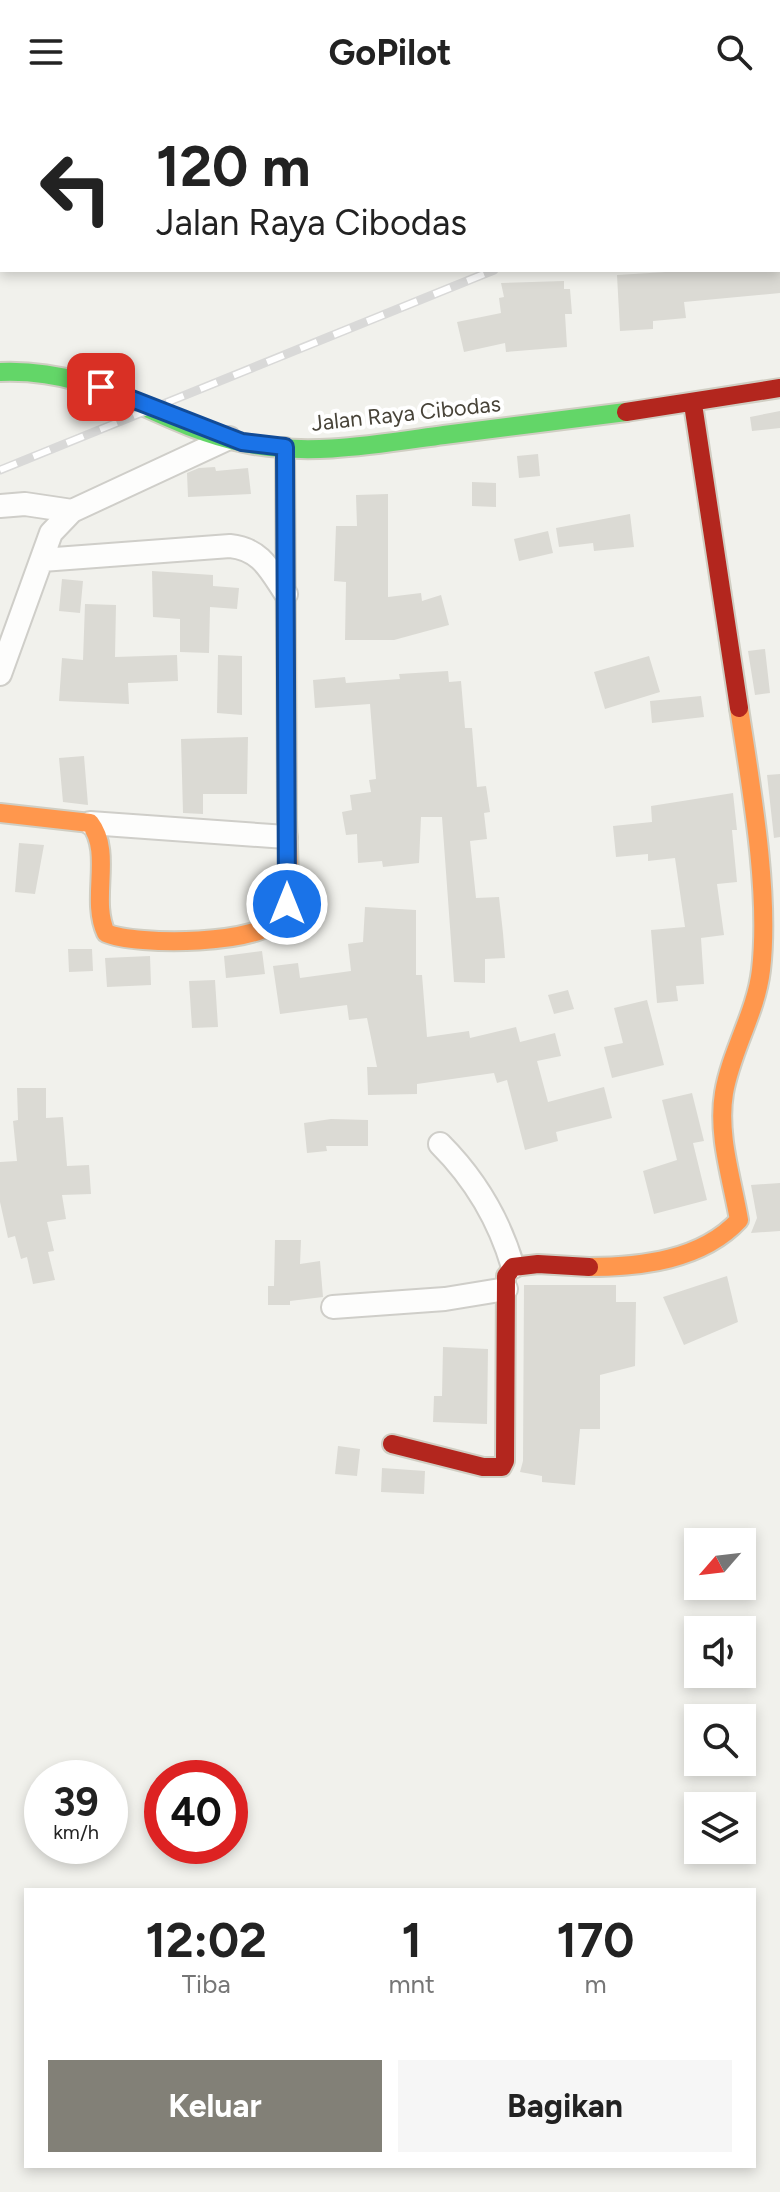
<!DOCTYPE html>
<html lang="id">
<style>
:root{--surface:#fff;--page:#f6f6f6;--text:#222;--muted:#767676;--accent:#828077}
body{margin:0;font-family:Figtree,sans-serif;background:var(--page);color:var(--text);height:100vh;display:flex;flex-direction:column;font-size:30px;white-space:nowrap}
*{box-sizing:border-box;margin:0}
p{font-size:26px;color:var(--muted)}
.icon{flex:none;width:44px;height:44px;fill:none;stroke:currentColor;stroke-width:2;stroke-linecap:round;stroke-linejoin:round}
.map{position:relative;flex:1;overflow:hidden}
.side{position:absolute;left:24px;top:1784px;width:732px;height:280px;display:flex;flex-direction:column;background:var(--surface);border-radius:0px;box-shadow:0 4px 12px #0003}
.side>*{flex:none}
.banner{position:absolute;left:0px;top:0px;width:780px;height:168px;box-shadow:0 4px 12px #0003;background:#fff;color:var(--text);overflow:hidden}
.needle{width:52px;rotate:242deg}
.fabs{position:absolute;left:684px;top:1424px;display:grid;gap:16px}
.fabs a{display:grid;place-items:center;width:72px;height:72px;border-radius:0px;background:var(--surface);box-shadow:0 4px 12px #0003;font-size:40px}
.speed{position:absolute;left:24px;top:1656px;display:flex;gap:16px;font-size:40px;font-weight:700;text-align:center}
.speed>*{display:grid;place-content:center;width:104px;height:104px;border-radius:50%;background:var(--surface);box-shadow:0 4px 12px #0003;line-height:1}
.speed small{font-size:20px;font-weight:400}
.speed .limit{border:12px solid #d22;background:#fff;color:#111}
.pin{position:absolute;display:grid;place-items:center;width:68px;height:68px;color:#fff;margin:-34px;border-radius:16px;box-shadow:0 4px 12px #0006}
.me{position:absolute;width:88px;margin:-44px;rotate:0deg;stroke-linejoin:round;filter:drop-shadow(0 0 6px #0008)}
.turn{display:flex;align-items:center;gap:28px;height:168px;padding:0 24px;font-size:36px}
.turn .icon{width:104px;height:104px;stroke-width:2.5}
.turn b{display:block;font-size:56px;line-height:68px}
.eta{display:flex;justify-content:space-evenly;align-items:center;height:136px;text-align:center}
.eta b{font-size:48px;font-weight:700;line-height:56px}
.button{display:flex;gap:16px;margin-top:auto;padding:16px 24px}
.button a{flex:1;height:92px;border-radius:0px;background:var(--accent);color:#fff;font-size:32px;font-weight:700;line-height:92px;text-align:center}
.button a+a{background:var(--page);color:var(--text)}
header{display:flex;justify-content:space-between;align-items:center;height:104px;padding:0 24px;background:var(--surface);font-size:36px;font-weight:700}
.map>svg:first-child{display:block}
</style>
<header><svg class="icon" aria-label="menu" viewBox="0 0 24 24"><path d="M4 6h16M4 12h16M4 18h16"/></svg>GoPilot<svg class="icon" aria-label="search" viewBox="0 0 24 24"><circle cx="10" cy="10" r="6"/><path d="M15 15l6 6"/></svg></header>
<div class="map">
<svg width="780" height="2088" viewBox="0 0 780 2088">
<rect width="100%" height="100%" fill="#f1f1ec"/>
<!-- building -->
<path fill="#dbdad4" d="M698 166H780V189L684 198 686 214 653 217V225L620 227 617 171Z
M564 177V185H570L572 210H565L567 243 506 248 505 239 464 248 457 218 501 209 499 194 504 193 501 179Z
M780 307V324L752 327 750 313Z
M538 350 540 372 519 374 517 352Z
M215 363 216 367 248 364 251 390 188 393 187 369 199 364Z
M472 378 496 379V403L472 402Z
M388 390V493L421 489 422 497 441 491 449 521 394 536H345L346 478 334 477 336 422H357L356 391Z
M630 410 634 443 594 447 593 439 559 443 556 424Z
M548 427 553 449 519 457 514 435Z
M152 467 213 471V482L239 484 237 505 210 503 209 549 180 548V515L153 513Z
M62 475 83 477 80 509 59 507Z
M85 500 116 501 115 553 177 551 178 577 128 579 129 600 59 597 62 554 83 556Z
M765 545 770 589 755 591 748 547Z
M218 551 242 552V611L217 609Z
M649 552 660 588 605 605 594 568Z
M448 567 449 578 461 577 465 624H472L477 683 486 682 490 708 484 709 487 735 470 737 476 794 499 793 503 829 505 854 485 855V879L454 878 442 713H421L419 759 383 763 382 757 358 759 357 730 346 731 342 708 352 706 350 691 371 688 369 676 376 675 370 600 315 604 313 576 345 573 346 579 400 575 399 570Z
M701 592 704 613 652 619 650 597Z
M248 633 247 690H203V710L183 709 181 635Z
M84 652 88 701 63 698 59 654Z
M780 670V733L774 734 767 671Z
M733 689 737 726H732L737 778 717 780 724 831 701 834 704 880 676 882 678 897 657 899 651 826 685 823 675 754 648 757V750L616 753 613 722 652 718 651 702Z
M19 739 44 741 35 790 15 788Z
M365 803 416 806V871H422L427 933 469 927 470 934 516 923 520 938 555 929 561 952 537 957 548 998 604 983 612 1014 556 1028 558 1037 525 1046 507 976 497 979 494 969 417 980V990L368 991 367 963H377L367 914 349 916 347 901 280 910 273 862 298 859 300 874 351 867 348 840 363 838Z
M68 845H92L93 867 69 868Z
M262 847 265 870 226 874 224 852Z
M150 852 151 881 107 883 105 854Z
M215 876 218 923 192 924 189 877Z
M568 886 574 905 554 910 548 891Z
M647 896 664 961 612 974 604 943 623 939 614 904Z
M17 984H46V1014L63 1013 67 1062 89 1061 91 1090 62 1091 66 1115 47 1118 54 1147 48 1148 55 1176 33 1180 27 1153 21 1155 15 1132 8 1134 0 1098V1058L17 1057 13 1017 18 1016Z
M692 989 704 1037 693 1039 707 1096 654 1110 643 1067 677 1056 662 996Z
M331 1015 368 1016V1042H326L327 1047 307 1049 304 1019Z
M780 1079V1127L751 1129 757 1114 751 1081Z
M275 1136H301L300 1160 320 1157 323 1193 290 1197V1201H268V1182H274Z
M727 1172 738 1218 684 1241 663 1193Z
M524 1181H616V1198H636L635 1262 600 1271V1325H580L575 1381 542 1378V1372L520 1368 523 1357Z
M443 1243 488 1245 487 1320 433 1318 434 1292H442Z
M338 1342 360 1345 357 1372 335 1370Z
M382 1364 425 1367 424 1390 381 1388Z"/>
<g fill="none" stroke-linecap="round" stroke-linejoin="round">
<defs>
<path id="street" d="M0 402 25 400 72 407
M42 456 230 442C261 445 270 466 286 490
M0 570 51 429 72 407 229 334
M90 719 286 733
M440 1040C475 1075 499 1115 513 1163
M333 1203 445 1195 506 1185"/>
<path id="fast" d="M0 268C103 264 152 320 244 339 310 353 378 340 444 331 505 323 565 316 626 308"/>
<path id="slow" d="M0 709 90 719C113 749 90 795 106 829 135 842 266 842 282 811 293 790 287 739 287 714
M589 1163C641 1163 702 1156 739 1116 732 1075 717 1031 724 989 731 947 756 909 761 866 770 788 751 683 739 604"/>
<path id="jam" d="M693 300 739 604
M626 308 780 284
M285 343 287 714
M392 1340 483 1363H502L505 1357 506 1172 513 1163 538 1160 589 1163"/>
</defs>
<!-- street casing -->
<use href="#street" stroke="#cfcec9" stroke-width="26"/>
<!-- fast casing -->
<use href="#fast" stroke="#d0cec3" stroke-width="22"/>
<!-- slow casing -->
<use href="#slow" stroke="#d0cec3" stroke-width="22"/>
<!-- jam casing -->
<use href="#jam" stroke="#d0cec3" stroke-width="22"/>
<!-- street -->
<use href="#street" stroke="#fdfdfc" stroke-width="22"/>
<!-- fast -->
<use href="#fast" stroke="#63d668" stroke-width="18"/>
<!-- slow -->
<use href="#slow" stroke="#ff974d" stroke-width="18"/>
<!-- jam -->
<use href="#jam" stroke="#b3261e" stroke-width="18"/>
<defs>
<path id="rail" d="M778 51H780
M0 366 494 166"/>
</defs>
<!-- rail casing -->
<use href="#rail" stroke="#d9d9d8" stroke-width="9"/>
<!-- rail -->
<use href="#rail" stroke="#fff" stroke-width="6" stroke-dasharray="18" stroke-linecap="butt"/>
</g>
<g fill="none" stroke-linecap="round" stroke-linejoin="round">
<defs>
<path id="route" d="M101 283 242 338 285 343 287 800"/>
</defs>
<!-- route casing -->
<use href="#route" stroke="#114b97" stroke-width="20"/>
<!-- route -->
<use href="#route" stroke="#1a73e8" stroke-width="14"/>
</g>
<g text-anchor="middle" stroke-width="8" stroke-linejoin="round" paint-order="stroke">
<!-- street labels -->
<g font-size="22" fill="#474338" stroke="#fff">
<text transform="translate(406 309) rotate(-6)" y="8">Jalan Raya Cibodas</text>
</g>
</g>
</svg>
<div class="fabs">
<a><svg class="needle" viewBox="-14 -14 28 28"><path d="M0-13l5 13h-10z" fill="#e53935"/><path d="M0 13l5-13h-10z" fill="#767676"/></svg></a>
<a><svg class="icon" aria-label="sound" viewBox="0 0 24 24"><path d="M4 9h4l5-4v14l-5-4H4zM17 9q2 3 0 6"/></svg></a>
<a><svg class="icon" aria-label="search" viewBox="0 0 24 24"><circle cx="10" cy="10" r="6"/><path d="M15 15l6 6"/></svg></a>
<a><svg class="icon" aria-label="layers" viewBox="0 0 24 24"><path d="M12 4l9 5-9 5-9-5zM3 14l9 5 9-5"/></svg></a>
</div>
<div class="speed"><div>39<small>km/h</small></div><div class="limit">40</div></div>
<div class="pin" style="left:101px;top:283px;background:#d93025"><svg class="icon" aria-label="arrive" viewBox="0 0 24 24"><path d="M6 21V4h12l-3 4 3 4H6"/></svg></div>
<svg class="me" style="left:287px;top:800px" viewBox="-20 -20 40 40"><circle r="17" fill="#1a73e8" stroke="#fff" stroke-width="3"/><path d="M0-11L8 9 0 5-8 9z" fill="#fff"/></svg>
<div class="banner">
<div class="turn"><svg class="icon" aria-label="left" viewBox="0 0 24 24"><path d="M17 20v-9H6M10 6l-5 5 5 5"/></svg><div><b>120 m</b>Jalan Raya Cibodas</div></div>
</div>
<section class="side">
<div class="eta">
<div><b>12:02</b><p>Tiba</p></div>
<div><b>1</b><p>mnt</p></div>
<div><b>170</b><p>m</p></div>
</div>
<div class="button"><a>Keluar</a><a>Bagikan</a></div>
</section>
</div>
